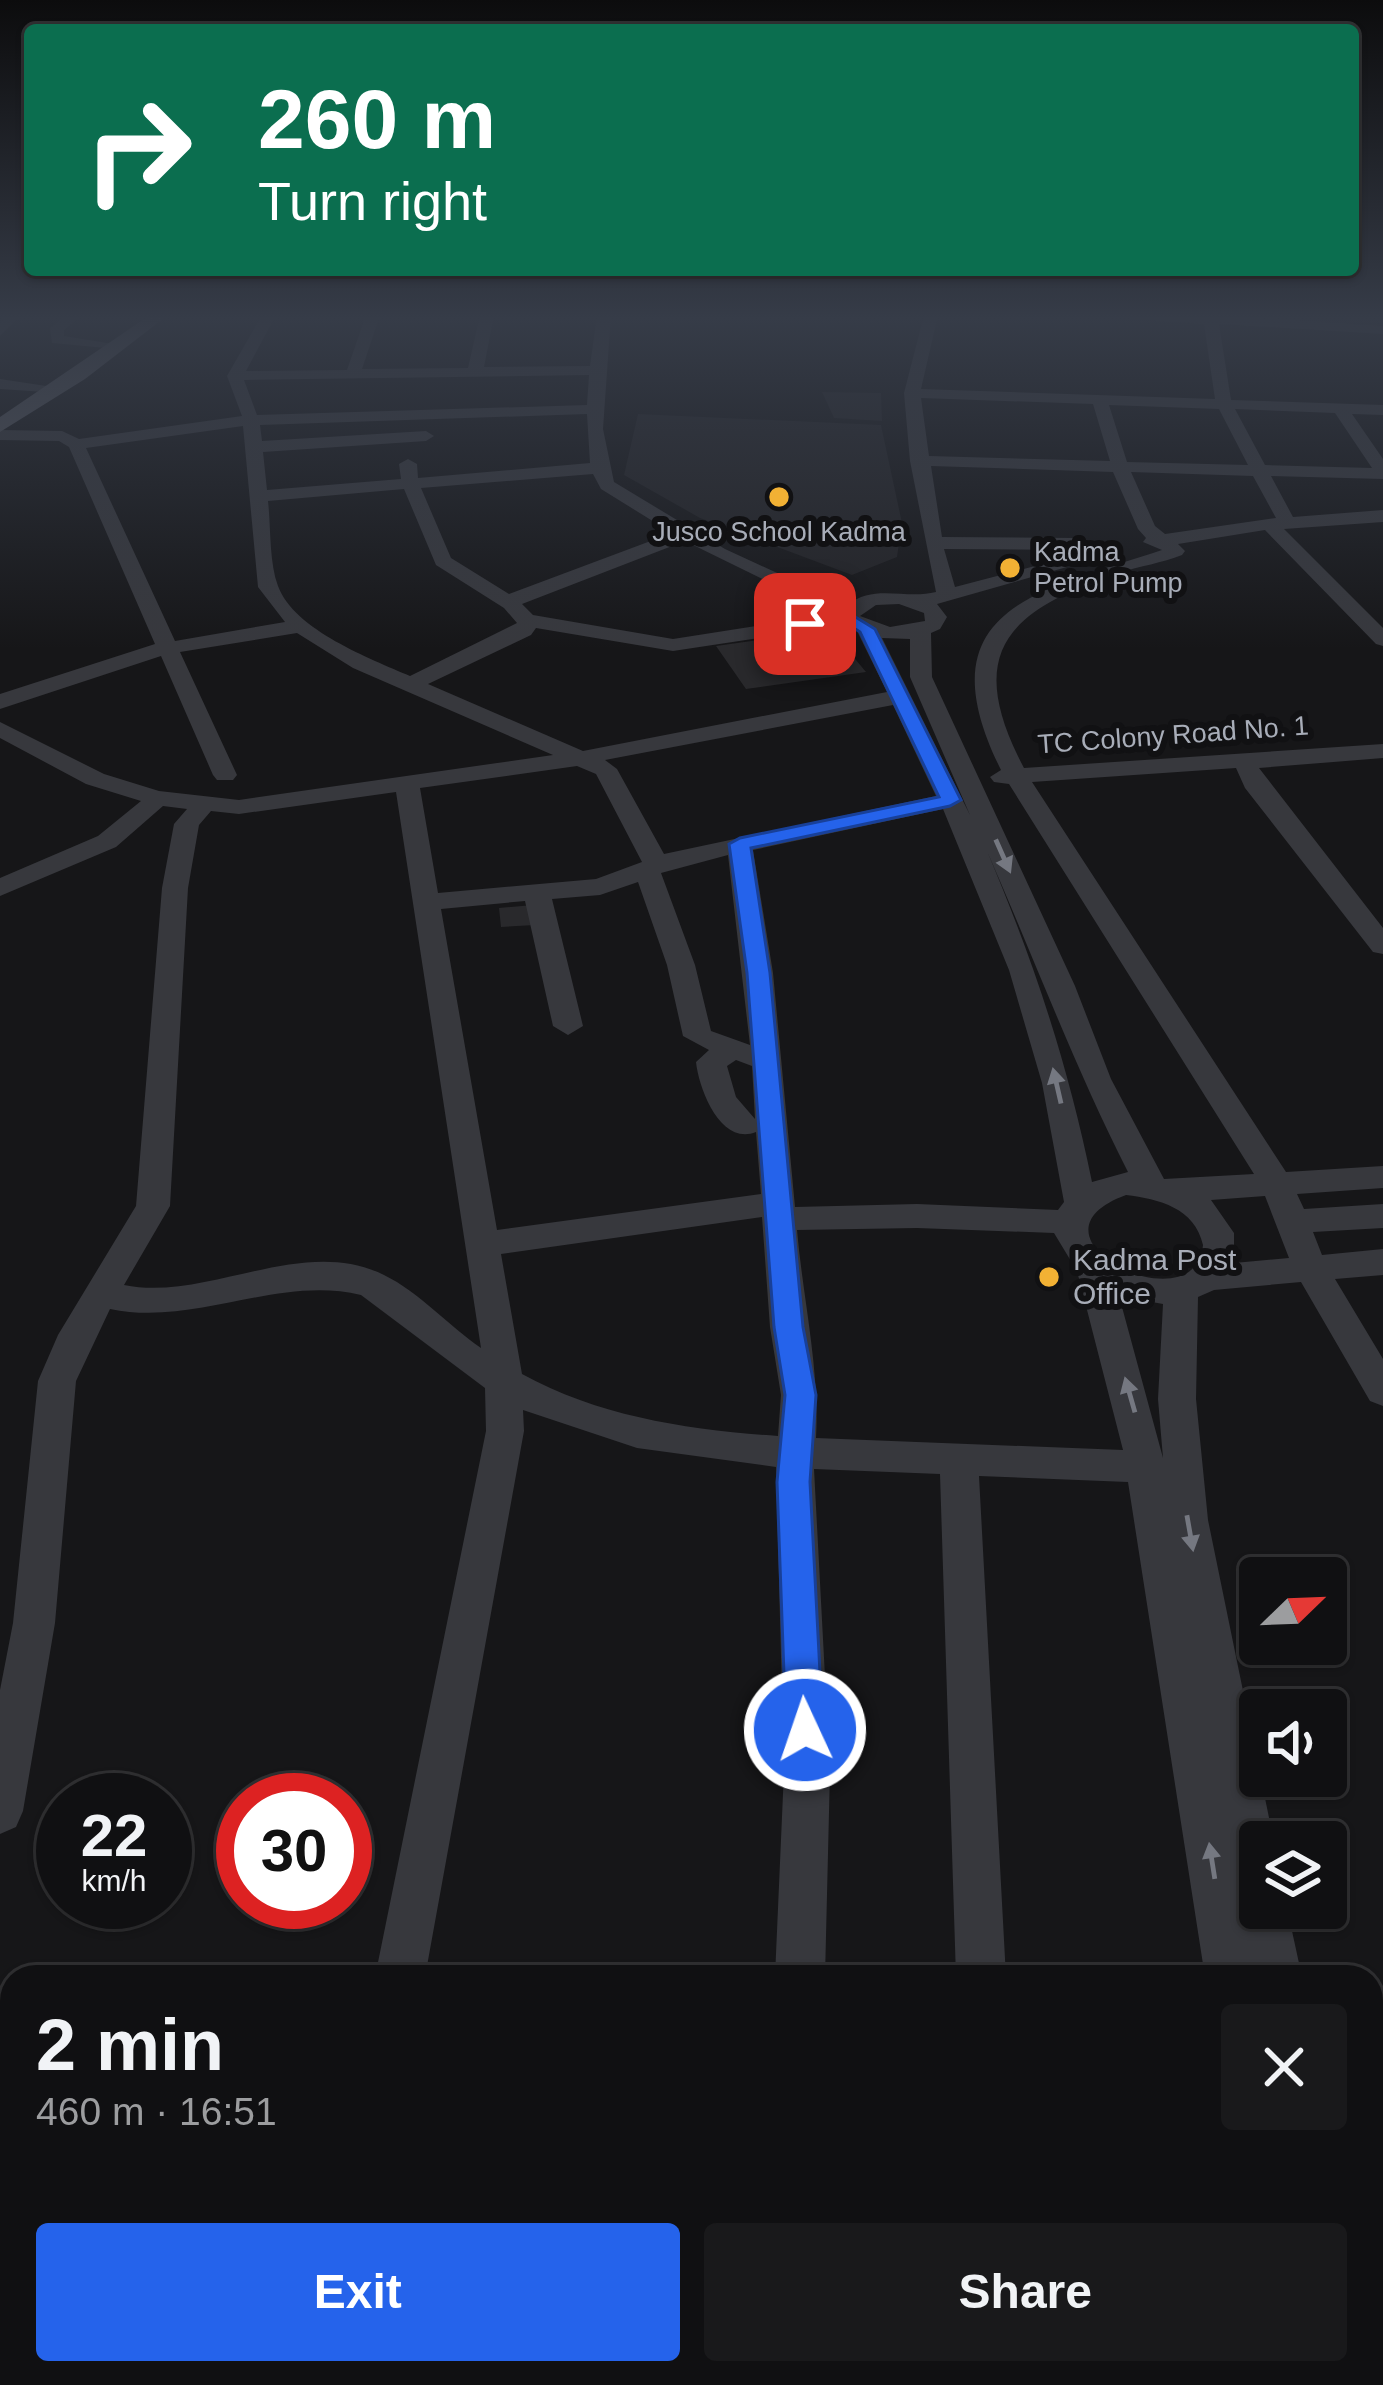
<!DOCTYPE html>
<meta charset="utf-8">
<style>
:root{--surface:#101012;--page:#19191b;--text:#f1f3f6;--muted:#9c9d9f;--line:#303032;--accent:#2563eb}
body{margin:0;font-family:Helvetica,sans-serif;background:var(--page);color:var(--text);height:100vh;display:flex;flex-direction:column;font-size:45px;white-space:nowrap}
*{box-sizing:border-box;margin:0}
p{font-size:39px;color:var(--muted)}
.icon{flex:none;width:66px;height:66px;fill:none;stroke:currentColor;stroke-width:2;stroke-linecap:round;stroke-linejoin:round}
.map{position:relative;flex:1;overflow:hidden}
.panel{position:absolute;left:0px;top:1965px;width:1383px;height:420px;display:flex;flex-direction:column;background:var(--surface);border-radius:36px 36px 0 0;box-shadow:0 3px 9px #0004,0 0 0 3px var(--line)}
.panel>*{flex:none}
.banner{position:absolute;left:24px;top:24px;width:1335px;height:252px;border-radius:12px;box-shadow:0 3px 9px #0004,0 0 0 3px var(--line);background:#0b6e4f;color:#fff;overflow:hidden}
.needle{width:78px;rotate:67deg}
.tools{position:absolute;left:1239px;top:1557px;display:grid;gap:24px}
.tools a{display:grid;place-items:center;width:108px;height:108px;border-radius:12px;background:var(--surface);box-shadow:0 3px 9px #0004,0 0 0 3px var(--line);font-size:60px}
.speed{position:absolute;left:36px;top:1773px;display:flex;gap:24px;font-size:60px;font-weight:700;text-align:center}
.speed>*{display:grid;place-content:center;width:156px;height:156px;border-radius:50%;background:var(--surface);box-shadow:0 3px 9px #0004,0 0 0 3px var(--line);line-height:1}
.speed small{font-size:30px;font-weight:400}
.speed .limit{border:18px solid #d22;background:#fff;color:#111}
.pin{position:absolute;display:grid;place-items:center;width:102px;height:102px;color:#fff;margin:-51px;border-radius:24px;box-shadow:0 6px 18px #0006}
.me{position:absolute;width:132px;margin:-66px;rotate:357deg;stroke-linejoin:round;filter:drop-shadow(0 0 9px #0008)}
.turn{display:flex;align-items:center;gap:42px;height:252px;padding:0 36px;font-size:54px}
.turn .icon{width:156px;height:156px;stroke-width:2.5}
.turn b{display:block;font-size:84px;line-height:102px}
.round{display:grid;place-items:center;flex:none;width:126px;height:126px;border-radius:12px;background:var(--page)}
.overview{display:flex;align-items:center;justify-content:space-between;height:204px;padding:0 36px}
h1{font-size:72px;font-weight:800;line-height:90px}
.primary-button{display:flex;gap:24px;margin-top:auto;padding:24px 36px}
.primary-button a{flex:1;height:138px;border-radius:12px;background:var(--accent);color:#fff;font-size:48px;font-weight:800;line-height:138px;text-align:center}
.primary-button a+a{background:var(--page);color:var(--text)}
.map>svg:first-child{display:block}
</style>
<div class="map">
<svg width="1383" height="2385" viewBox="0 0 1383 2385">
<rect width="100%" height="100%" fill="#161618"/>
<!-- built -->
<path fill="#222225" d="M822 392 881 393 882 421 834 418Z
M638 414 881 425 902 523 897 557 852 575 700 518 624 475Z"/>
<!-- building -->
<path fill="#29292c" d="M831 630 866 672 746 689 716 646Z
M533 905 535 925 501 927 499 908Z"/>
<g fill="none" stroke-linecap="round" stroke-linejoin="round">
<!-- minor -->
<path fill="#37383d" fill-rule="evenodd" d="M7 315H21L0 336V323Z
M67 315H83L64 330V336L113 344 106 348 52 343 50 328Z
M262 315H276L246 371 347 370 366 315H380L362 369 468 368 480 315H494L484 367 590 366 597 315H611L603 429 614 482 725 549 847 605C875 583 905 600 936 592L910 461 904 393 924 315H938L921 389 1215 399 1204 324 1131 319 1124 315H1217L1383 326V334L1219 324 1231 400 1383 405V415L1352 414 1383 459V479L1271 476 1293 517 1383 510V522L1284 529 1383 628V646L1376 644 1265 530 1178 544 1185 551 1182 555C1162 563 1140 566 1119 573 1005 611 964 654 1024 768L1383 744V758L1259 768 1383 928V954L1373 952 1245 788 1236 768 1032 782 1286 1172 1383 1166V1188L1297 1194 1304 1209 1383 1204V1228L1313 1232 1322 1255 1383 1249V1275L1335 1279 1383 1359V1406L1370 1401 1301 1282 1214 1290 1198 1297 1196 1399 1208 1520 1274 1842H1260V1908H1287L1302 1977H1205L1128 1482 979 1476 1006 1977H956L940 1474 814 1469 830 1771 825 1977H775L784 1771 776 1467 637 1448 523 1410 524 1431 425 1977H375L486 1431 485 1388 361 1295C277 1275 195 1327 110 1309L76 1381 55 1623 23 1811 16 1827 0 1834V1690L13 1623 38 1381 58 1335 136 1206 162 888 174 824 187 809 163 806 116 847 0 896V878L98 836 141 801 86 784 0 738V722L104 774 159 791 239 800 553 755 353 668 297 633 180 652 237 775 233 780H217L213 775 161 656 0 709V694L155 644 69 447 59 441 0 440V430L62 431 79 439 242 416 227 376ZM589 375 587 405 257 415 244 380ZM921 398 1093 404 1110 461 929 456ZM1109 405 1219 409 1248 465 1127 462ZM1235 409 1335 413 1372 468 1265 465ZM587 414 590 463 418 478 417 464 408 459 399 464 401 479 267 490 263 452 426 441 434 436 426 431 262 441 260 425ZM243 426 258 587 285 622 175 641 86 448ZM931 466 1113 472 1138 529 1146 538 1143 542 1162 550C1038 591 921 609 1001 770L990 777 994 782 1009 784 1254 1174 1164 1179 1111 1079 1075 986 932 677 931 633 940 629 947 617 937 604 1095 559 1085 553 955 587 944 549 1075 550 1098 556 1108 550 1075 538 942 537ZM1131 472 1253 476 1276 518 1165 534 1155 526ZM593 474 601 489 672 533 509 594 451 558 421 488ZM404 489 436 565 504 608 517 623 410 676C371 659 294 630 278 586 269 562 271 527 268 501ZM685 541 834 614 673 639 533 615 522 604ZM899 604 924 613 925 621 890 627 860 616 876 605ZM846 625 857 631 887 692 583 751 428 684 531 635 536 628 673 651ZM882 638 910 639V677L970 815ZM893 705 936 796 664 854 617 769 605 760ZM577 766 596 774 642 862 596 879 438 893 420 788ZM396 792 481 1348C449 1326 419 1292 384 1275 302 1234 208 1302 124 1285L170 1206 188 888 199 825 211 811 239 814ZM943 809 1009 970 1042 1083 1064 1202 1058 1210 917 1204 795 1207 773 973 753 850ZM987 851C1034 958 1075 1068 1128 1172L1092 1182C1068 1064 1034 962 987 851ZM728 855 750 1045 711 1031 695 965 661 873ZM638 882 667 965 683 1036 709 1050 696 1062C699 1090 721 1146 756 1132L761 1194 497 1230 441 909 525 901 553 1026 568 1035 583 1026 552 899 600 895ZM736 1060 752 1066 755 1119 736 1097 727 1066ZM1126 1195C1159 1199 1195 1208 1203 1245 1196 1328 1011 1237 1126 1195ZM1265 1196 1289 1258 1234 1263V1233L1211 1200ZM762 1217 770 1327 781 1395 778 1436C690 1430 600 1417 522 1374L501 1254ZM917 1228 1054 1233 1077 1271 1123 1450 816 1438C820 1370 803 1299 797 1230ZM1119 1296 1163 1304 1158 1399 1163 1458Z
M0 379 53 387 45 392 0 389Z
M1371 2084 1383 2085V2137L1371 2136Z
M0 2160 12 2165V2250L0 2245Z
M1371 2351 1383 2372V2385H1328L1325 2373H1371Z
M17 2373H75L76 2385H18Z
M330 2373H505L510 2385H331Z
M736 2373H794L792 2385H734Z
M1260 2373H1318L1320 2385H1262Z"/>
<!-- major -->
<path fill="#53555c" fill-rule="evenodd" d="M150 315H168L85 379 0 432V417Z"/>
</g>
<!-- one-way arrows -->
<defs><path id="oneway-solid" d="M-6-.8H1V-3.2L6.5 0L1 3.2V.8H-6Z" transform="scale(3)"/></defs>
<g fill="#757881">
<use href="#oneway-solid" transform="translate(1003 856) rotate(66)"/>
<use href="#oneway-solid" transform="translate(1057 1086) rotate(-103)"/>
<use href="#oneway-solid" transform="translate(1130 1395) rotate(-106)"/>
<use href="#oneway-solid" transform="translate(1190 1533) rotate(80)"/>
<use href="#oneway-solid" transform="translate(1212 1861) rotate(-99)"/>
</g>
<!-- sky -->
<linearGradient id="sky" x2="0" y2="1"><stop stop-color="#0c0c0d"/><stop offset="0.49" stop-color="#363c48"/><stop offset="1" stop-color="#363c48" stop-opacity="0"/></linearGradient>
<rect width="1383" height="649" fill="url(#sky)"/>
<!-- route -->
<path fill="#2563eb" stroke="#184099" stroke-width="3" d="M849 613 875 629 961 800 950 806 751 848 770 973 803 1327 816 1395 810 1482 823 1730 818 1742 805 1747 792 1742 786 1730 777 1482 785 1395 774 1327 747 973 729 844 740 838 939 797 860 632 846 623 805 629 796 624Z"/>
<!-- markers -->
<g fill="#f2b134" stroke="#111113" stroke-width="4.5">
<circle cx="779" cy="497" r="12"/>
<circle cx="1010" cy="568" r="12"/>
<circle cx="1049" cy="1277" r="12"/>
</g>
<g text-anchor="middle" stroke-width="12" stroke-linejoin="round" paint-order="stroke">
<!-- far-poi labels -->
<g font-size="27" fill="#a8adb8" stroke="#111113">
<text x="779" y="541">Jusco School Kadma</text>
<text x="1034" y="561" text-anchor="start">Kadma<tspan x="1034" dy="31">Petrol Pump</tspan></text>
</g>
<!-- far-street labels -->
<g font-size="27" fill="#a8adb8" stroke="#111113">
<text transform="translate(1173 735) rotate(-4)" y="9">TC Colony Road No. 1</text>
</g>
<!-- poi labels -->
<g font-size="30" fill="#a8adb8" stroke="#111113" text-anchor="start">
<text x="1073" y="1270">Kadma Post<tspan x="1073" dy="34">Office</tspan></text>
</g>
</g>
</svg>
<div class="tools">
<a><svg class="needle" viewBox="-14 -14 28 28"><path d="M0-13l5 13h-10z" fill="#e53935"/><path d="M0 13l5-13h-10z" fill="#9c9d9f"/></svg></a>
<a><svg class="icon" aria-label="sound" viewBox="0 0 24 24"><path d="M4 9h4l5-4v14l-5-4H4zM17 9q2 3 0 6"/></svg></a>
<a><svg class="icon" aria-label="layers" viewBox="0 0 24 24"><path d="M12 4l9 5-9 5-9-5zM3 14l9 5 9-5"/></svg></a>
</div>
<div class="speed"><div>22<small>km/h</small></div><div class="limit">30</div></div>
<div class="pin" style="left:805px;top:624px;background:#d93025"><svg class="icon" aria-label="arrive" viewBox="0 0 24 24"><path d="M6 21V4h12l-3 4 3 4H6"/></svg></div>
<svg class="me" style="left:805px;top:1730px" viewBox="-20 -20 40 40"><circle r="17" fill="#2563eb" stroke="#fff" stroke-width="3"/><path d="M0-11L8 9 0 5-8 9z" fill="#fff"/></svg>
<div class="banner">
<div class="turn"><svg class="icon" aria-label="right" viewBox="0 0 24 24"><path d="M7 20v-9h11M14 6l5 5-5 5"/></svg><div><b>260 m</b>Turn right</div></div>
</div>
<section class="panel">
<div class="overview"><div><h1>2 min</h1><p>460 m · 16:51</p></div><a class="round"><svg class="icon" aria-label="close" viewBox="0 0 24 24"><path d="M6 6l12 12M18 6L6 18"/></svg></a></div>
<div class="primary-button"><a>Exit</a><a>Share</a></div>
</section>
</div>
